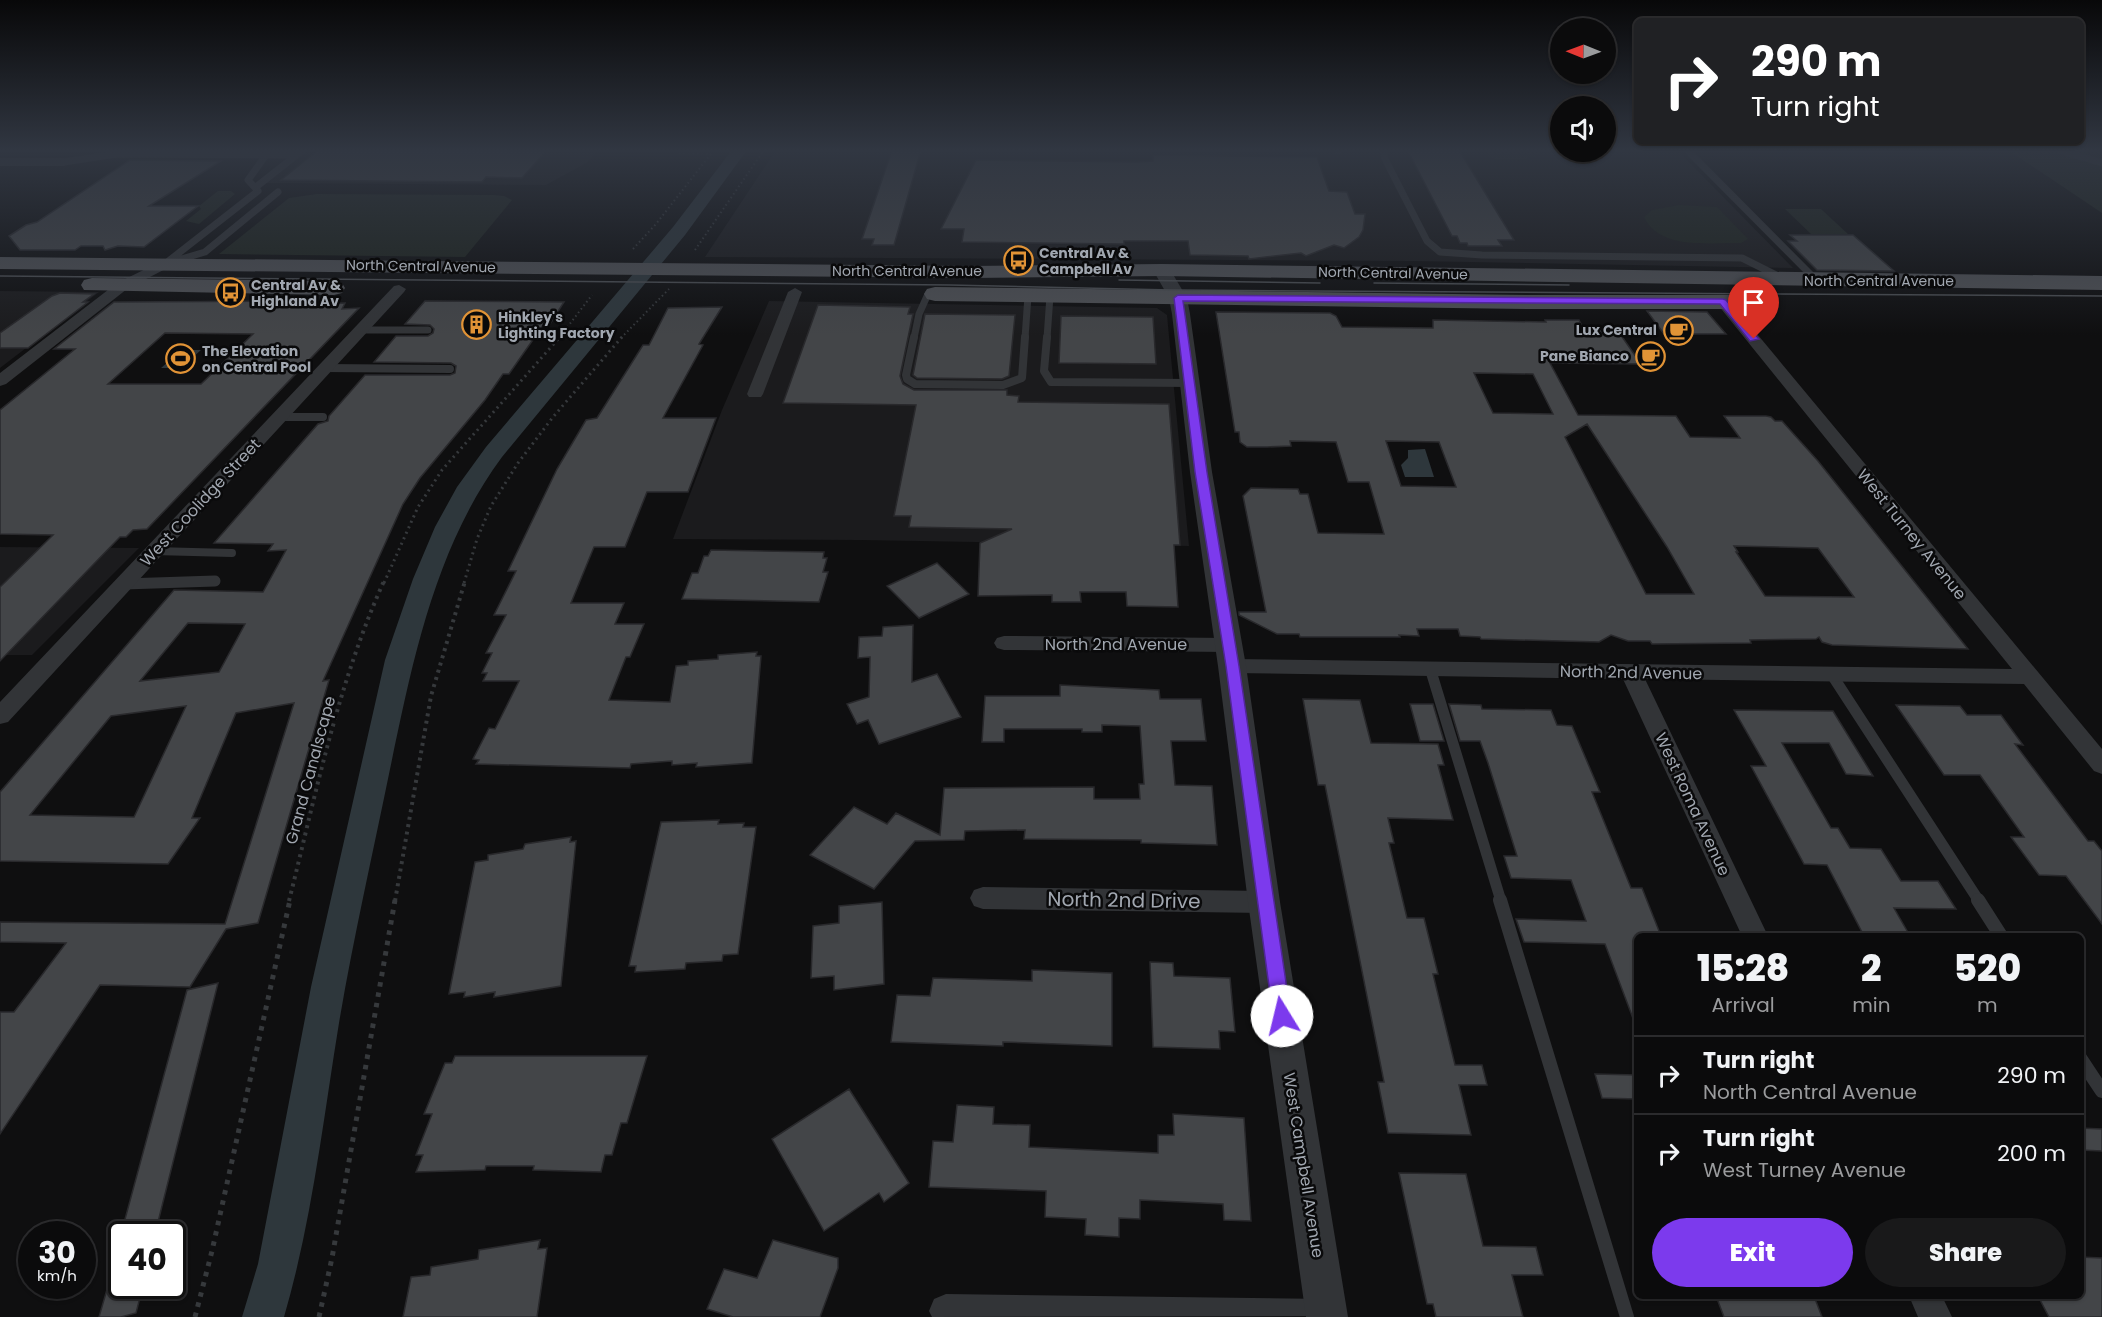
<!DOCTYPE html>
<style>
:root{--surface:#0b0b0c;--page:#19191a;--text:#f1f3f6;--muted:#9a9b9d;--line:#2b2b2d;--accent:#7c3aed}
body{margin:0;font-family:Poppins,sans-serif;background:var(--page);color:var(--text);height:100vh;display:flex;flex-direction:column;font-size:22px;white-space:nowrap}
*{box-sizing:border-box;margin:0}
p{font-size:20px;color:var(--muted)}
.icon{flex:none;width:33px;height:33px;fill:none;stroke:currentColor;stroke-width:2;stroke-linecap:round;stroke-linejoin:round}
.map{position:relative;flex:1;overflow:hidden}
.details{position:absolute;left:1634px;top:933px;width:450px;height:366px;display:flex;flex-direction:column;background:var(--surface);border-radius:9px;box-shadow:0 2px 4px #0004,0 0 0 2px var(--line)}
.details>*{flex:none}
.banner{position:absolute;left:1634px;top:18px;width:450px;height:126px;border-radius:9px;box-shadow:0 2px 4px #0004,0 0 0 2px var(--line);background:#202124;color:#fff;overflow:hidden}
.needle{width:39px;rotate:271deg}
.buttons{position:absolute;left:1550px;top:18px;display:grid;gap:12px}
.buttons a{display:grid;place-items:center;width:66px;height:66px;border-radius:50%;background:var(--surface);box-shadow:0 2px 4px #0004,0 0 0 2px var(--line);font-size:30px}
.speed{position:absolute;left:18px;top:1221px;display:flex;gap:12px;font-size:30px;font-weight:700;text-align:center}
.speed>*{display:grid;place-content:center;width:78px;height:78px;border-radius:50%;background:var(--surface);box-shadow:0 2px 4px #0004,0 0 0 2px var(--line);line-height:1}
.speed small{font-size:15px;font-weight:400}
.speed .limit{border:3px solid #111;border-radius:9px;background:#fff;color:#111}
.pin{position:absolute;display:grid;place-items:center;width:51px;height:51px;color:#fff;margin:-62px -26px;border-radius:50% 50% 50% 0;rotate:-45deg;box-shadow:0 0 6px #0007}
.pin .icon{rotate:45deg}
.me{position:absolute;width:66px;margin:-33px;rotate:351deg;stroke-linejoin:round;filter:drop-shadow(0 0 4px #0008)}
.turn{display:flex;align-items:center;gap:21px;height:126px;padding:0 18px;font-size:27px}
.turn .icon{width:78px;height:78px;stroke-width:2.5}
.turn b{display:block;font-size:42px;line-height:51px}
.eta{display:flex;justify-content:space-evenly;align-items:center;height:102px;text-align:center}
.eta b{font-size:36px;font-weight:800;line-height:42px}
.action{display:flex;gap:12px;margin-top:auto;padding:12px 18px}
.action a{flex:1;height:69px;border-radius:36px;background:var(--accent);color:#fff;font-size:24px;font-weight:800;line-height:69px;text-align:center}
.action a+a{background:var(--page);color:var(--text)}
ul{padding:0;list-style:none}
li{display:flex;align-items:center;gap:18px;height:78px;padding:0 18px;border-top:2px solid var(--line)}
li div{flex:1}
li b{display:block;font-size:22px}
li em{font-style:normal}
.map>svg:first-child{display:block}
</style>
<div class="map">
<svg width="2102" height="1317" viewBox="0 0 2102 1317">
<rect width="100%" height="100%" fill="#0f0f10"/>
<!-- built -->
<path fill="#1b1b1d" d="M307 150H598L588 162 546 185 265 183Z
M776 150H1677L1793 268 1412 261 705 257Z
M0 291 99 292 0 368Z
M769 301 1157 308 1167 315 1189 546 861 540 673 539 722 410Z
M0 547 139 548 32 655H0Z"/>
<!-- green -->
<path fill="#1e241e" d="M1483 150H1542C1531 164 1503 162 1488 157Z
M2008 150H2102V213Z
M218 191H231L235 194 199 224 186 221 201 209 199 206Z
M317 194 494 195 504 196 512 200 465 257 219 254 289 198Z
M1679 205 1717 207 1748 239 1741 243C1711 242 1660 251 1644 217L1652 210Z
M1785 209H1821L1848 234H1811Z"/>
<!-- water -->
<path fill="#2e373c" d="M182 350H201L181 368H161Z
M1425 449 1434 477H1405L1401 465 1408 458V450Z"/>
<g fill="none" stroke-linecap="round" stroke-linejoin="round">
<!-- canal -->
<path fill="#2e373c" fill-rule="evenodd" d="M732 150H747L685 235 502 457C434 549 412 664 389 774 372 857 353 940 339 1023 323 1121 312 1221 284 1317H242L258 1264 311 987 385 660 413 579 435 527 457 487 486 447 673 227Z"/>
</g>
<!-- building -->
<path fill="#434548" stroke="#29292c" stroke-width="1.5" fill-rule="evenodd" d="M318 150H547L522 178 486 177 482 182 281 180Z
M892 150H921L894 245H872L874 239H862Z
M1459 150 1514 240H1498L1502 246H1468L1467 243H1460L1457 236H1452L1408 151Z
M1153 155 1317 157 1329 191 1347 192 1355 214H1365L1363 230 1359 237 1344 248 1334 245 1306 256 1301 253 1249 259 1248 256 1190 255 1188 241H1124V244L962 242 964 229H941L976 160 1137 162 1153 161Z
M130 160 221 161 149 206H198L144 247 118 246 105 250 103 246H81L75 250H20L9 236 26 225 37 222Z
M1790 235H1853L1894 271 1817 270 1788 241H1797Z
M60 293 94 294 83 302H88L28 348H0V333L52 296Z
M315 301 313 304 345 303 342 309 359 308 147 529 133 530 126 537H120L0 661V587L53 535 0 534V410L75 349H54L114 302ZM165 333 253 334 201 384H108Z
M425 301 564 302 550 324H544L509 374H503L485 400 420 478 403 504 323 681 329 680 258 923 226 929 190 987 100 985 0 1134V1012H14L66 943 0 942V922L225 924 294 703 236 713 192 818H200L168 864 0 861V792L174 590 263 592 286 550 268 551 273 544 214 543 318 424 328 421 329 416 365 375H450L455 373 456 366 451 363 374 362 396 336H428L433 333 434 329 430 325 405 324ZM188 623 245 624 219 672 140 681ZM186 706 134 817 30 815 111 716Z
M818 305 910 307 908 314H913L900 376 903 384 914 390H1007V395L1019 396 1018 402 1169 404 1180 545H1174L1178 607 1127 606 1126 592H1080L1081 602H1052V595L978 596 980 543 1012 529 909 527 911 516H894L916 405 783 403Z
M722 307 699 344 703 345 663 418H716L688 492H647L625 547H594L571 603H624L615 624H644L630 657H626L609 700 670 702 676 666 688 665V661L718 659V655L757 652 756 656H761L752 763 696 767 697 763 672 765V761L631 764 630 768 476 764 479 760 473 759 489 728 495 729 519 681H483L487 673H482L492 653H486L506 615H494L516 571H508L557 469 586 420 597 418 643 345H649L668 308Z
M1647 311 1707 312 1726 334H1664Z
M1216 312 1330 313 1336 316 1342 327 1433 328V320L1546 322 1545 320H1579L1583 328H1616L1641 364 1550 363 1578 415 1676 416 1690 437 1740 438 1724 416H1766L1771 417 1775 421H1782L1818 461 1968 649 1832 645 1822 642 1819 637 1816 639 1750 640 1751 643 1652 644 1650 641H1628L1611 635 1599 642 1481 639 1480 637 1460 636 1458 629H1417L1419 636 1399 635 1400 637H1300L1299 634H1277L1239 615V612H1266L1243 496 1251 488 1298 489 1300 494H1308L1318 533 1384 534 1369 482H1348L1336 442 1290 441 1291 446 1267 447H1247L1240 442 1239 432H1235ZM1474 373 1533 374 1553 414 1493 413ZM1587 424 1667 547 1694 594H1646L1565 437ZM1386 441 1439 442 1456 487 1401 486ZM1734 546 1818 548 1854 597 1765 596 1736 552H1738Z
M925 314 1015 315 1009 376 1002 379 917 378 913 375Z
M1061 316 1153 317 1156 364 1059 363Z
M711 550 824 552 823 558H827L823 572H828L819 602 682 599 692 573H698L704 556H708Z
M937 563 969 594 919 618 887 586Z
M913 625 912 682 937 674 961 717 879 744 868 720 857 724 847 704 869 697 870 657 858 658 859 637 882 636 883 627Z
M1060 685 1159 690 1160 699H1201L1206 741H1171L1175 785 1212 786 1217 845 1141 843V840L1024 839 1025 830 965 831 964 840 915 841 874 889 810 855 854 807 887 824 896 813 940 835 944 788 1094 787V799H1140L1139 784H1144L1140 726 1102 725V732H1082V729H1004V742H982L985 696H1060Z
M1303 699 1360 700 1371 743 1438 744 1444 765H1438L1453 820 1388 818 1394 843H1389L1407 918H1424L1438 974H1433L1455 1065H1482L1487 1085H1459L1471 1135 1388 1133 1378 1082H1384L1325 785H1318Z
M1410 704H1433L1444 741H1420Z
M1449 704 1481 705 1482 709 1551 710 1557 725 1572 726 1600 792H1592L1631 888H1642L1661 936H1636V1021H1634L1605 944 1524 942 1516 919 1586 921 1571 880 1511 878 1504 856H1517L1488 763 1480 741H1460Z
M1896 705 1960 706 1967 715H2001L2023 745 2015 744 2088 841H2094L2102 851V924L2066 876 2039 875 2011 837H2024L1980 775H1944Z
M1734 710 1833 711 1873 776 1846 774 1829 743H1782L1831 828H1838L1850 848 1881 849 1901 881H1938L1956 909 1894 908 1910 936H1864L1827 865 1804 864 1751 766H1766Z
M719 820 718 824 744 823 743 827H756L738 954 723 955 722 961 686 963 685 969 635 972 636 966H629L661 822Z
M571 837 570 842 576 841 561 986 494 997 495 992 464 997 465 992 449 994 475 862 488 860V855L523 849 525 844Z
M882 902 884 984 834 990V976L811 978 813 926 839 923V906Z
M1150 962 1173 963 1174 976 1230 978 1235 1032 1219 1031 1220 1049 1153 1047Z
M1032 970 1112 973V1046L1003 1042V1046L891 1042 897 995 930 996 933 978 1032 981Z
M218 983 155 1234H121L187 990Z
M455 1056H647L627 1123H621L612 1155H605L601 1172 533 1170 534 1166H486L485 1170 416 1172 423 1155H416L432 1114H424L445 1063H452Z
M1595 1074 1636 1075V1099L1602 1098Z
M849 1089 909 1183 884 1202 879 1193 824 1231 772 1139Z
M957 1105 994 1107 993 1124 1030 1125 1029 1147 1158 1153V1135H1174L1173 1114 1244 1118 1251 1221 1224 1220 1223 1204 1140 1200V1219L1119 1218V1237L1085 1235 1086 1219 1045 1217 1046 1191 929 1187 933 1141 953 1142Z
M2080 1128 2102 1129V1151L2080 1150Z
M1399 1173 1466 1174 1483 1246 1536 1247 1543 1275H1512L1523 1317H1436L1433 1304H1427Z
M540 1240 538 1249 547 1248 537 1317H403L411 1277 430 1275 431 1267 478 1259 479 1250Z
M773 1240 838 1258V1268L820 1317H733L707 1309 724 1269 757 1278Z
M2080 1257 2102 1258V1317H2049L2038 1296H2080Z
M108 1286H143L136 1313 121 1317H99Z
M1716 1296H1814L1822 1317H1724Z"/>
<g fill="none" stroke-linecap="round" stroke-linejoin="round">
<!-- path-far3 -->
<path stroke="#36393c" stroke-width="2" stroke-dasharray="1.5 3" stroke-linecap="butt" d="M679 153 711 154
M633 249 656 224 714 150
M695 250 764 150
M559 338 592 295
M621 338 669 289"/>
<!-- path-far2 -->
<path stroke="#36393c" stroke-width="3" stroke-dasharray="2 4" stroke-linecap="butt" d="M384 583 418 507 442 470 560 337
M464 583 477 539 491 506 518 463 553 417 622 337"/>
<!-- path-far1 -->
<path stroke="#36393c" stroke-width="4" stroke-dasharray="3 4.5" stroke-linecap="butt" d="M289 901C316 793 338 683 384 581
M395 901 431 696 465 581"/>
<!-- path -->
<path stroke="#36393c" stroke-width="5" stroke-dasharray="4.5 6" stroke-linecap="butt" d="M195 1317 212 1251 290 900
M319 1317 332 1258 395 900"/>
<!-- service-far3 -->
<path stroke="#323437" stroke-width="7" d="M1383 150 1385 159 1427 241 1440 252 1482 255 1742 258 1782 278
M1687 150 1817 281
M2058 150 2102 163
M1337 151 1340 150
M64 162 116 154 296 155
M256 187 303 150
M175 261 205 252 278 192
M166 263 258 191 248 180 266 155
M360 330H428
M914 338 919 314 928 294
M1025 338 1028 296
M1047 338 1050 296"/>
<!-- service-far2 -->
<path stroke="#323437" stroke-width="8" d="M914 337 906 375 907 379 915 384 1003 385 1022 378 1025 337
M1047 337 1044 371 1051 382 1191 383
M324 368 450 369
M279 417H323
M154 551 232 553
M169 583 216 581"/>
<!-- service-far1 -->
<path stroke="#323437" stroke-width="11" d="M124 584 215 581
M1430 668 1501 901
M1832 675 1979 901"/>
<!-- service -->
<path stroke="#323437" stroke-width="14" d="M1500 900 1627 1317
M1978 900 2001 936
M2080 1058 2102 1091"/>
<!-- minor -->
<path fill="#323437" fill-rule="evenodd" d="M0 158H64L70 162 64 166H0Z
M166 259 171 260 173 263 171 266 127 289 6 384 0 386V373L117 283Z
M399 285 406 289 404 292 8 722 0 724V702L394 286Z
M795 288 802 292 763 394 761 397H749L747 394 788 292Z
M1723 298 1728 299 2102 749V774L2094 771 2024 684 1645 679 1768 936H1742L1623 679 1232 673 1225 671 1221 666 1225 661 1232 659 2012 669 1718 305 1716 302 1718 299Z
M1004 636 1229 638 1236 640 1239 645 1236 650 1229 652 1004 650 997 648 994 643 997 638Z
M983 887 1264 891 1273 894 1277 902 1273 910 1264 913 983 909 974 906 970 898 974 890Z
M946 1294 1327 1299 1339 1304 1344 1316 932 1317 929 1311 934 1299Z
M1909 1296H1942L1952 1317H1918Z"/>
<!-- tertiary -->
<path fill="#323437" fill-rule="evenodd" d="M1162 265 1168 266 1187 298 1190 314 1212 472 1246 666 1280 902 1348 1317H1306L1248 902 1218 666 1190 472 1172 314 1169 298 1153 270 1156 266Z"/>
<!-- primary -->
<path fill="#4d4f53" fill-rule="evenodd" d="M0 257 970 266 1162 264 2102 276V290L1162 276 970 278 0 269Z
M92 278 334 281 342 283 345 288 342 293 334 295 84 290 81 285 84 280Z
M935 287 1527 295H1738L1746 297 1749 302 1746 307 1738 309H1527L935 301 927 299 924 294 927 289Z"/>
<!-- tram -->
<path stroke="#494c50" stroke-width="1.5" d="M0 276 950 285 1172 290 2102 296
M1119 280 1320 283
M1374 283 1569 285"/>
</g>
<!-- sky -->
<linearGradient id="sky" x2="0" y2="1"><stop stop-color="#080809"/><stop offset="0.45" stop-color="#313742"/><stop offset="1" stop-color="#313742" stop-opacity="0"/></linearGradient>
<rect width="2102" height="335" fill="url(#sky)"/>
<!-- route -->
<path fill="#7c3aed" stroke="#51269a" stroke-width="1.5" d="M1178 295 1723 299 1726 300 1759 339 1750 341 1720 304 1183 301 1207 472 1239 666 1291 1016 1288 1021 1282 1024 1275 1021 1273 1016 1226 666 1195 472 1174 298Z"/>
<!-- icons -->
<defs>
<symbol id="bus-ring" viewBox="-11 -11 22 22"><circle r="9.5" fill="#0a0a0b" stroke="#e19336" stroke-width="1.5"/><path d="M-5-6H5V4H4V6H2V4H-2V6H-4V4H-5ZM-3.5-4V0h7V-4ZM-3.5 1.2v1.5H-2V1.2ZM2 1.2v1.5H3.5V1.2Z" fill="#e19336"/></symbol>
<symbol id="building-ring" viewBox="-11 -11 22 22"><circle r="9.5" fill="#0a0a0b" stroke="#e19336" stroke-width="1.5"/><path d="M-4-6H4V6H1V3H-1V6H-4ZM-2.5-4.3h1.7v1.8h-1.7ZM.8-4.3h1.7v1.8H.8ZM-2.5-1h1.7V.8h-1.7ZM.8-1h1.7V.8H.8Z" fill="#e19336"/></symbol>
<symbol id="cafe-ring" viewBox="-11 -11 22 22"><circle r="9.5" fill="#0a0a0b" stroke="#e19336" stroke-width="1.5"/><path d="M-5.5-4.5H6V0H3Q3 3.5 0 3.5H-2.5Q-5.5 3.5-5.5 0ZM3-3.2v2h1.7v-2ZM-6 4.5H4V6H-6Z" fill="#e19336"/></symbol>
<symbol id="stadium-ring" viewBox="-11 -11 22 22"><circle r="9.5" fill="#0a0a0b" stroke="#e19336" stroke-width="1.5"/><path d="M0-5a6.5 5 0 1 0 0 10a6.5 5 0 1 0 0-10ZM-3.5-1.8h7v3.6h-7Z" fill="#e19336"/></symbol>
</defs>
<g fill-rule="evenodd">
<use href="#bus-ring" x="1002" y="244" width="33" height="33"/>
<use href="#bus-ring" x="214" y="276" width="33" height="33"/>
<use href="#building-ring" x="460" y="308" width="33" height="33"/>
<use href="#cafe-ring" x="1662" y="314" width="33" height="33"/>
<use href="#cafe-ring" x="1634" y="340" width="33" height="33"/>
<use href="#stadium-ring" x="164" y="342" width="33" height="33"/>
</g>
<g text-anchor="middle" stroke-width="5" stroke-linejoin="round" paint-order="stroke">
<!-- far-poi labels -->
<g font-size="14" font-weight="bold" fill="#a1a7b0" stroke="#0a0a0b" text-anchor="start">
<text x="1039" y="258">Central Av &amp;<tspan x="1039" dy="16">Campbell Av</tspan></text>
<text x="251" y="290">Central Av &amp;<tspan x="251" dy="16">Highland Av</tspan></text>
<text x="498" y="322">Hinkley's<tspan x="498" dy="16">Lighting Factory</tspan></text>
<text x="1657" y="335" text-anchor="end">Lux Central</text>
<text x="202" y="356">The Elevation<tspan x="202" dy="16">on Central Pool</tspan></text>
<text x="1629" y="361" text-anchor="end">Pane Bianco</text>
</g>
<!-- far-street labels -->
<g font-size="14" fill="#a1a7b0" stroke="#0a0a0b">
<text transform="translate(421 266) rotate(1)" y="5">North Central Avenue</text>
<text x="907" y="276">North Central Avenue</text>
<text transform="translate(1393 273) rotate(1)" y="5">North Central Avenue</text>
<text x="1879" y="286">North Central Avenue</text>
</g>
<!-- street labels -->
<g font-size="16" fill="#a1a7b0" stroke="#0a0a0b">
<text transform="translate(200 502) rotate(-47)" y="6">West Coolidge Street</text>
<text transform="translate(1912 534) rotate(51)" y="6">West Turney Avenue</text>
<text x="1116" y="650">North 2nd Avenue</text>
<text transform="translate(1631 672) rotate(1)" y="6">North 2nd Avenue</text>
<text transform="translate(310 770) rotate(-75)" y="6">Grand Canalscape</text>
<text transform="translate(1693 804) rotate(65)" y="6">West Roma Avenue</text>
<text transform="translate(1304 1165) rotate(81)" y="6">West Campbell Avenue</text>
</g>
<!-- near-street labels -->
<g font-size="20" fill="#a1a7b0" stroke="#0a0a0b">
<text transform="translate(1124 900) rotate(1)" y="7">North 2nd Drive</text>
</g>
</g>
</svg>
<div class="buttons">
<a><svg class="needle" viewBox="-14 -14 28 28"><path d="M0-13l5 13h-10z" fill="#e53935"/><path d="M0 13l5-13h-10z" fill="#9a9b9d"/></svg></a>
<a><svg class="icon" aria-label="sound" viewBox="0 0 24 24"><path d="M4 9h4l5-4v14l-5-4H4zM17 9q2 3 0 6"/></svg></a>
</div>
<div class="speed"><div>30<small>km/h</small></div><div class="limit">40</div></div>
<div class="pin" style="left:1754px;top:339px;background:#d93025"><svg class="icon" aria-label="arrive" viewBox="0 0 24 24"><path d="M6 21V4h12l-3 4 3 4H6"/></svg></div>
<svg class="me" style="left:1282px;top:1016px" viewBox="-20 -20 40 40"><circle r="19" fill="#fff"/><path d="M0-13L10 11 0 6-10 11z" fill="#7c3aed"/></svg>
<div class="banner">
<div class="turn"><svg class="icon" aria-label="right" viewBox="0 0 24 24"><path d="M7 20v-9h11M14 6l5 5-5 5"/></svg><div><b>290 m</b>Turn right</div></div>
</div>
<section class="details">
<div class="eta">
<div><b>15:28</b><p>Arrival</p></div>
<div><b>2</b><p>min</p></div>
<div><b>520</b><p>m</p></div>
</div>
<ul>
<li><svg class="icon" aria-label="right" viewBox="0 0 24 24"><path d="M7 20v-9h11M14 6l5 5-5 5"/></svg><div><b>Turn right</b><p>North Central Avenue</p></div><em>290 m</em></li>
<li><svg class="icon" aria-label="right" viewBox="0 0 24 24"><path d="M7 20v-9h11M14 6l5 5-5 5"/></svg><div><b>Turn right</b><p>West Turney Avenue</p></div><em>200 m</em></li>
</ul>
<div class="action"><a>Exit</a><a>Share</a></div>
</section>
</div>
